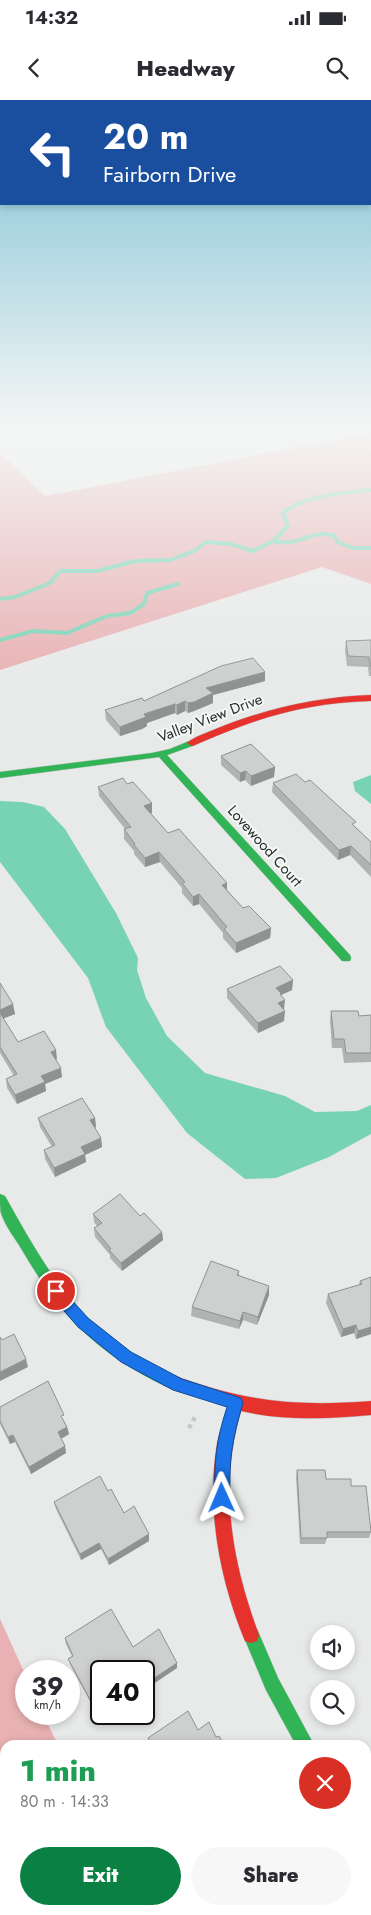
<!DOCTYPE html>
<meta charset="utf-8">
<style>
:root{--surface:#fff;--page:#f7f7f7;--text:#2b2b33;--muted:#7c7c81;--accent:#0b8043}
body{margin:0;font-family:Jost,sans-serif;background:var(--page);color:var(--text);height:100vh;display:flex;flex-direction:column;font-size:19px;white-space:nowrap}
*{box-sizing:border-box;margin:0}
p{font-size:16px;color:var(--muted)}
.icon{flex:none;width:28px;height:28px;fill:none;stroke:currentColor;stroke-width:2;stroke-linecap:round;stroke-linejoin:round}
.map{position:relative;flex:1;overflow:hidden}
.drawer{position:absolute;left:0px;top:1640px;width:371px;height:175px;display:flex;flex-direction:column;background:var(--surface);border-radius:15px 15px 0 0;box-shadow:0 2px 8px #0003}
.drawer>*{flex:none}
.guide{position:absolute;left:0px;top:0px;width:371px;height:105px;box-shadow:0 2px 8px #0003;background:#1a4fa0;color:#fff;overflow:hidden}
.buttons{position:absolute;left:310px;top:1525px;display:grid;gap:10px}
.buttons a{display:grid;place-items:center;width:45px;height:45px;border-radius:50%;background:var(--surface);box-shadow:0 2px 8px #0003;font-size:25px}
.speed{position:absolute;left:15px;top:1560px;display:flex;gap:10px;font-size:25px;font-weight:700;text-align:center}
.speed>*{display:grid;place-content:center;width:65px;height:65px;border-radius:50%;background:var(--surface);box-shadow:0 2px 8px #0003;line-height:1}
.speed small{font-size:12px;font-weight:400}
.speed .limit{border:2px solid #111;border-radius:8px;background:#fff;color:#111}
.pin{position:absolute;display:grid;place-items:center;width:42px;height:42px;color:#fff;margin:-21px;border:2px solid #fff;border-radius:50%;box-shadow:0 1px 5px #0007}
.me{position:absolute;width:55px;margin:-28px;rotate:359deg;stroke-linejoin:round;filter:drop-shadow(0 0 4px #0008)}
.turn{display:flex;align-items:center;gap:18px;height:105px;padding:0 20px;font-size:22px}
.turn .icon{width:65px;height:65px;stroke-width:2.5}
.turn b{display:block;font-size:35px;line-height:42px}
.round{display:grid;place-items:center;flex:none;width:52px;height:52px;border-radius:26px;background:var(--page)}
.headline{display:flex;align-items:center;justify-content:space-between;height:85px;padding:0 20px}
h1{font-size:30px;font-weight:800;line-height:38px;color:#1e9e55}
.button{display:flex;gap:10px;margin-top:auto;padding:10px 20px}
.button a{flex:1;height:58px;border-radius:30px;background:var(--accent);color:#fff;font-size:20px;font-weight:800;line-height:58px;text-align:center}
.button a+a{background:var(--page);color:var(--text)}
.status{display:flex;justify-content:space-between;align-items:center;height:35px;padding:0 25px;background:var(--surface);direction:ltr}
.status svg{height:14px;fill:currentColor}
header{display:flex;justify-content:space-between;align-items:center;height:65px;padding:0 20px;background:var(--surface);font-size:22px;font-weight:800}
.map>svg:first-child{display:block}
</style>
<div class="status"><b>14:32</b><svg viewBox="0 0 49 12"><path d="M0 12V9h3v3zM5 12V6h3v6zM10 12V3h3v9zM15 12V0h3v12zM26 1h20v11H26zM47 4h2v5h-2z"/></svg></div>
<header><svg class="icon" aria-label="back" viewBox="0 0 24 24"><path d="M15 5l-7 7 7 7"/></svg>Headway<svg class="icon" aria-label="search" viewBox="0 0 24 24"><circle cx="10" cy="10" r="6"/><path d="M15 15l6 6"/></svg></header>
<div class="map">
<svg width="371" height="1815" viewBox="0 0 371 1815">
<rect width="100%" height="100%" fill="#e7eae9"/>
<!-- forest -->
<path fill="#e9b1b3" d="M371 333V484L322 467 0 570V353L45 396Z
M0 1519 26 1576V1614H43L58 1645H5V1810H133L136 1815H0Z"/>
<!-- water -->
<path fill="#78d3b5" d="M371 675V704L355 691 353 682Z
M0 701 23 702 44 707 65 729 116 813 138 858 137 870 146 898 167 936 205 973 285 996 315 1012 357 1011 371 1005V1034L329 1057 276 1078 245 1079 187 1033 106 927 88 878 0 762Z"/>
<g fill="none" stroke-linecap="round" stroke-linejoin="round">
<!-- stream -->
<path stroke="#78d3b5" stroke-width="4" d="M273 441C299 448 312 428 335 436L337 442 353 448H371
M0 499 15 497 50 483 60 471H97L135 461 170 460 194 451 206 442 231 444 253 451 273 441 288 426 283 413C302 396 346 392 371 390
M0 540 33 531 67 533 107 516 130 513 144 504 147 493 178 484"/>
<defs>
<path id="fast" d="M192 640 197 643 195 645 167 655 350 855 351 858 350 861H342L159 657 0 678V672L152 653 170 649Z
M0 1094 5 1096C35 1150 67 1208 118 1245 136 1257 155 1267 175 1276L177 1281 175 1286 170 1288 165 1286C96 1253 60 1215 22 1150 15 1138 5 1126 1 1113 0 1108 0 1100 0 1094Z
M251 1527 257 1529 278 1578 314 1645H296L266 1590 243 1535 245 1529Z"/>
<path id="jam" d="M371 595V601C304 603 256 618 195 645L192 646 187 643C195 636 209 632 218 628 268 608 317 597 371 595Z
M170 1274C241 1301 295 1307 371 1301V1315C328 1319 284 1321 241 1311 218 1387 232 1462 259 1535L257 1541 251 1543 245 1541C220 1481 206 1409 217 1344 219 1332 224 1320 228 1307L165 1286 163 1281 165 1276Z"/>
</defs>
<!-- fast casing -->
<use href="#fast" stroke="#bec0c0" stroke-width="1"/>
<!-- jam casing -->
<use href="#jam" stroke="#bec0c0" stroke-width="1"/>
<!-- path -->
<path stroke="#c6c7c7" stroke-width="4.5" stroke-dasharray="4 4" stroke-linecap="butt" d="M189 1328 195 1317"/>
<!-- fast -->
<use href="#fast" fill="#30b455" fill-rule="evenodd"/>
<!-- jam -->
<use href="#jam" fill="#e5322d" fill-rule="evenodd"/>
</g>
<!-- wall -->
<path fill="#b1b3b2" d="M371 540V576H369L368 567 347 566 345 551 346 541Z
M265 572V581L213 595V603L194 611 188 613 185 611 177 615 175 613 147 623V626L142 629 120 636 106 620 105 610Z
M221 656 275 667 274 677 251 686 245 680 240 682 221 665Z
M305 682 355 727 371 742V777L350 755 338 760 272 692 273 683Z
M127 684 152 703V713H150L168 733 227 783V790L243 808 271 828 270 838 236 853 223 838V833L199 804 193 806 182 793V788L160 762 145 767 134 754V751L124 739V729H125L99 696 98 687Z
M293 880 292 890 281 895 284 909V921L258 933 227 898V889Z
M0 883 15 914 3 918 18 942 57 959 56 960 62 977 45 984 46 991 17 1004 7 988 6 979 14 976 0 953Z
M331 911 359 916 371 915V962L344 963 342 948H332L330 921Z
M38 1018H95L96 1027 95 1028 101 1038 102 1047 85 1055 86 1062 55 1077 45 1059 44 1050 52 1047 40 1027Z
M93 1114 140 1116 162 1132 163 1140 122 1171 110 1158V1155L95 1137 94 1128 97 1126 94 1122Z
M239 1171V1175L269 1195 257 1225 243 1220 239 1229 191 1216 192 1207Z
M371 1177V1234L356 1239 354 1233 341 1237 326 1203 328 1194 359 1185 360 1181Z
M0 1307 65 1323 67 1327 69 1334 61 1339 65 1346 66 1353 31 1374 15 1342 10 1344 0 1324Z
M297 1370 351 1386 371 1432 369 1438H327L325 1444H300L296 1377Z
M108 1391 124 1413 149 1441 109 1465 101 1449 81 1460 56 1409 54 1402Z
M65 1538 133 1547 177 1563V1568L144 1590V1571L100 1620 70 1564 68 1559 72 1556 66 1544Z"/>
<!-- shaded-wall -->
<path fill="#909291" d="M265 572V581L213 595V603L194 611 188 613V603L206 588Z
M185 601V611L177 615V605Z
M175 604V613L147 623V626L142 629 120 636V627L144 614Z
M275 667 274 677 251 686V676Z
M246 671 245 680 240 682V673Z
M152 703V713L144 716V706Z
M351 746 350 755 338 760 339 750Z
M159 752 160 762 145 767V758Z
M227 783V792L222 785Z
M199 794V804L193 806V797Z
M271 828 270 838 236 853V843Z
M293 880 292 890 281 895 280 902 285 900 284 909 277 913 276 888Z
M13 904 15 914 0 920V910Z
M285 911 284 921 258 933V923Z
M56 950 57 959 52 961 51 952Z
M61 968 62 977 45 984 46 991 17 1004 15 995 41 976Z
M95 1018 96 1027 91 1030 90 1020Z
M101 1038 102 1047 85 1055 86 1062 55 1077 54 1068 81 1047Z
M162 1132 163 1140 122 1171 121 1163Z
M269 1186V1195L257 1225 258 1217Z
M243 1212V1220L239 1229 240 1221Z
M356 1225 354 1233 341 1237 343 1229Z
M371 1227V1234L356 1239 358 1231Z
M26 1259 28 1267 0 1281V1272Z
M67 1327 69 1334 59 1340 58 1332Z
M13 1335 15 1342 10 1344 8 1337Z
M65 1346 66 1353 31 1374 29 1367Z
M149 1434V1441L109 1465 108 1459Z
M99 1443 101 1449 81 1460 80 1454Z
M177 1563V1568L144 1590V1585Z
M102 1614H109L100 1620 99 1616Z"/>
<!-- building -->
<path fill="#ced0cf" stroke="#909291" d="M371 540V566H370L369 557 348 556 346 541Z
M253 558 265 572 206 588 213 593 194 602 188 603 185 601 177 605 175 604 144 614 146 617 120 627 105 610 142 598 144 601 221 566Z
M251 644 275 667 251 676 246 671 240 673 221 656Z
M296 674 305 682 310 680 356 722 352 724 371 742V765L351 746 339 750 273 683Z
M123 678 127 684 133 682 152 703 144 706 168 733 179 729 227 783 222 785 243 808 249 806 271 828 236 843 224 829 227 827 199 794 193 797 182 783 185 782 159 752 145 758 134 745 135 744 124 729 131 727 98 687Z
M280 866 293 880 276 888 281 893 280 894 285 900 278 903 285 911 258 923 227 889Z
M0 883 13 904 0 910Z
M331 911H358L359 916 371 915V953H346L344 939H334Z
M0 913 18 942 44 931 56 950 51 952 61 968 41 976 45 982 15 995 6 979 17 974 0 947Z
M82 998 95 1018 90 1020 101 1038 81 1047 85 1054 54 1068 44 1050 55 1045 38 1018Z
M120 1094 140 1116 144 1113 162 1132 121 1163 109 1150 111 1149 94 1128 102 1123 93 1114Z
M211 1161 239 1171 237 1175 269 1186 258 1217 243 1212 240 1221 192 1207Z
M371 1177V1227L358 1231 356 1225 343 1229 328 1194 362 1184 360 1181Z
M14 1234 26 1259 0 1272V1237L2 1240Z
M48 1281 64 1315 61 1316 67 1327 58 1332 65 1346 29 1367 13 1335 8 1337 0 1321V1307Z
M297 1370H325L326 1379H351V1386H366L371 1432H327V1438H301Z
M100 1376 108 1391 111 1389 124 1413 134 1406 149 1434 108 1459 99 1443 80 1454 54 1402Z
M111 1509 133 1547 159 1529 177 1563 144 1585V1571H101L102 1614 99 1616 68 1559 73 1556 65 1538Z
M188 1611 198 1630 209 1622 216 1637 219 1636 224 1645H152L148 1638Z"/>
<!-- sky -->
<linearGradient id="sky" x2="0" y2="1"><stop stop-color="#7bc0d4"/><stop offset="0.56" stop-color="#f4f6f5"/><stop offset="1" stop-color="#f4f6f5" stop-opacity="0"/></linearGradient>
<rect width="371" height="583" fill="url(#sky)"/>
<!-- route -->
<path fill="#1a73e8" stroke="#114b97" d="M56 1185 60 1187 88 1218 131 1252 182 1279 241 1298 243 1303C232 1340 229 1359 230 1398L228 1403 222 1406 217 1403 215 1398C214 1362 216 1341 227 1307L173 1290 121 1262 78 1227 51 1196 49 1191 51 1187Z"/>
<g text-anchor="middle" stroke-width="4" stroke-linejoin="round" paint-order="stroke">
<!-- street labels -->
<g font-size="15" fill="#292b2a" stroke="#f4f9f6">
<text transform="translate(210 618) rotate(-21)" y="5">Valley View Drive</text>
<text transform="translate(265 746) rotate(48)" y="5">Lovewood Court</text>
</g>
</g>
</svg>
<div class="buttons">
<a><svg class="icon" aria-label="sound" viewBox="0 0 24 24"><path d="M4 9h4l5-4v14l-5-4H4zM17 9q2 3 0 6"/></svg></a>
<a><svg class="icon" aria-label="search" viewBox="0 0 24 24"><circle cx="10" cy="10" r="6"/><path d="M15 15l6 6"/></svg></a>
</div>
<div class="speed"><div>39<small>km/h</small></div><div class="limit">40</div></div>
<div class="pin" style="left:56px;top:1191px;background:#d93025"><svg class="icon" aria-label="arrive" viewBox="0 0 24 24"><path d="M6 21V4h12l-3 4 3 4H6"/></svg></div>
<svg class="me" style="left:222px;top:1398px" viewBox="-20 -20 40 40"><path d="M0-17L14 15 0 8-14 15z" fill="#1a73e8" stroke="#fff" stroke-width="4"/></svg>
<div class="guide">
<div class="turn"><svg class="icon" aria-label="left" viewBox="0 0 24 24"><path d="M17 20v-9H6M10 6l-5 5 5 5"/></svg><div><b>20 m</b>Fairborn Drive</div></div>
</div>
<section class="drawer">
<div class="headline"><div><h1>1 min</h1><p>80 m · 14:33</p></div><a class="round" style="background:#d93025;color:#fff"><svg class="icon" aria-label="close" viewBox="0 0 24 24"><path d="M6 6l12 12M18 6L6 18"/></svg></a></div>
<div class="button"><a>Exit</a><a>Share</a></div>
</section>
</div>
